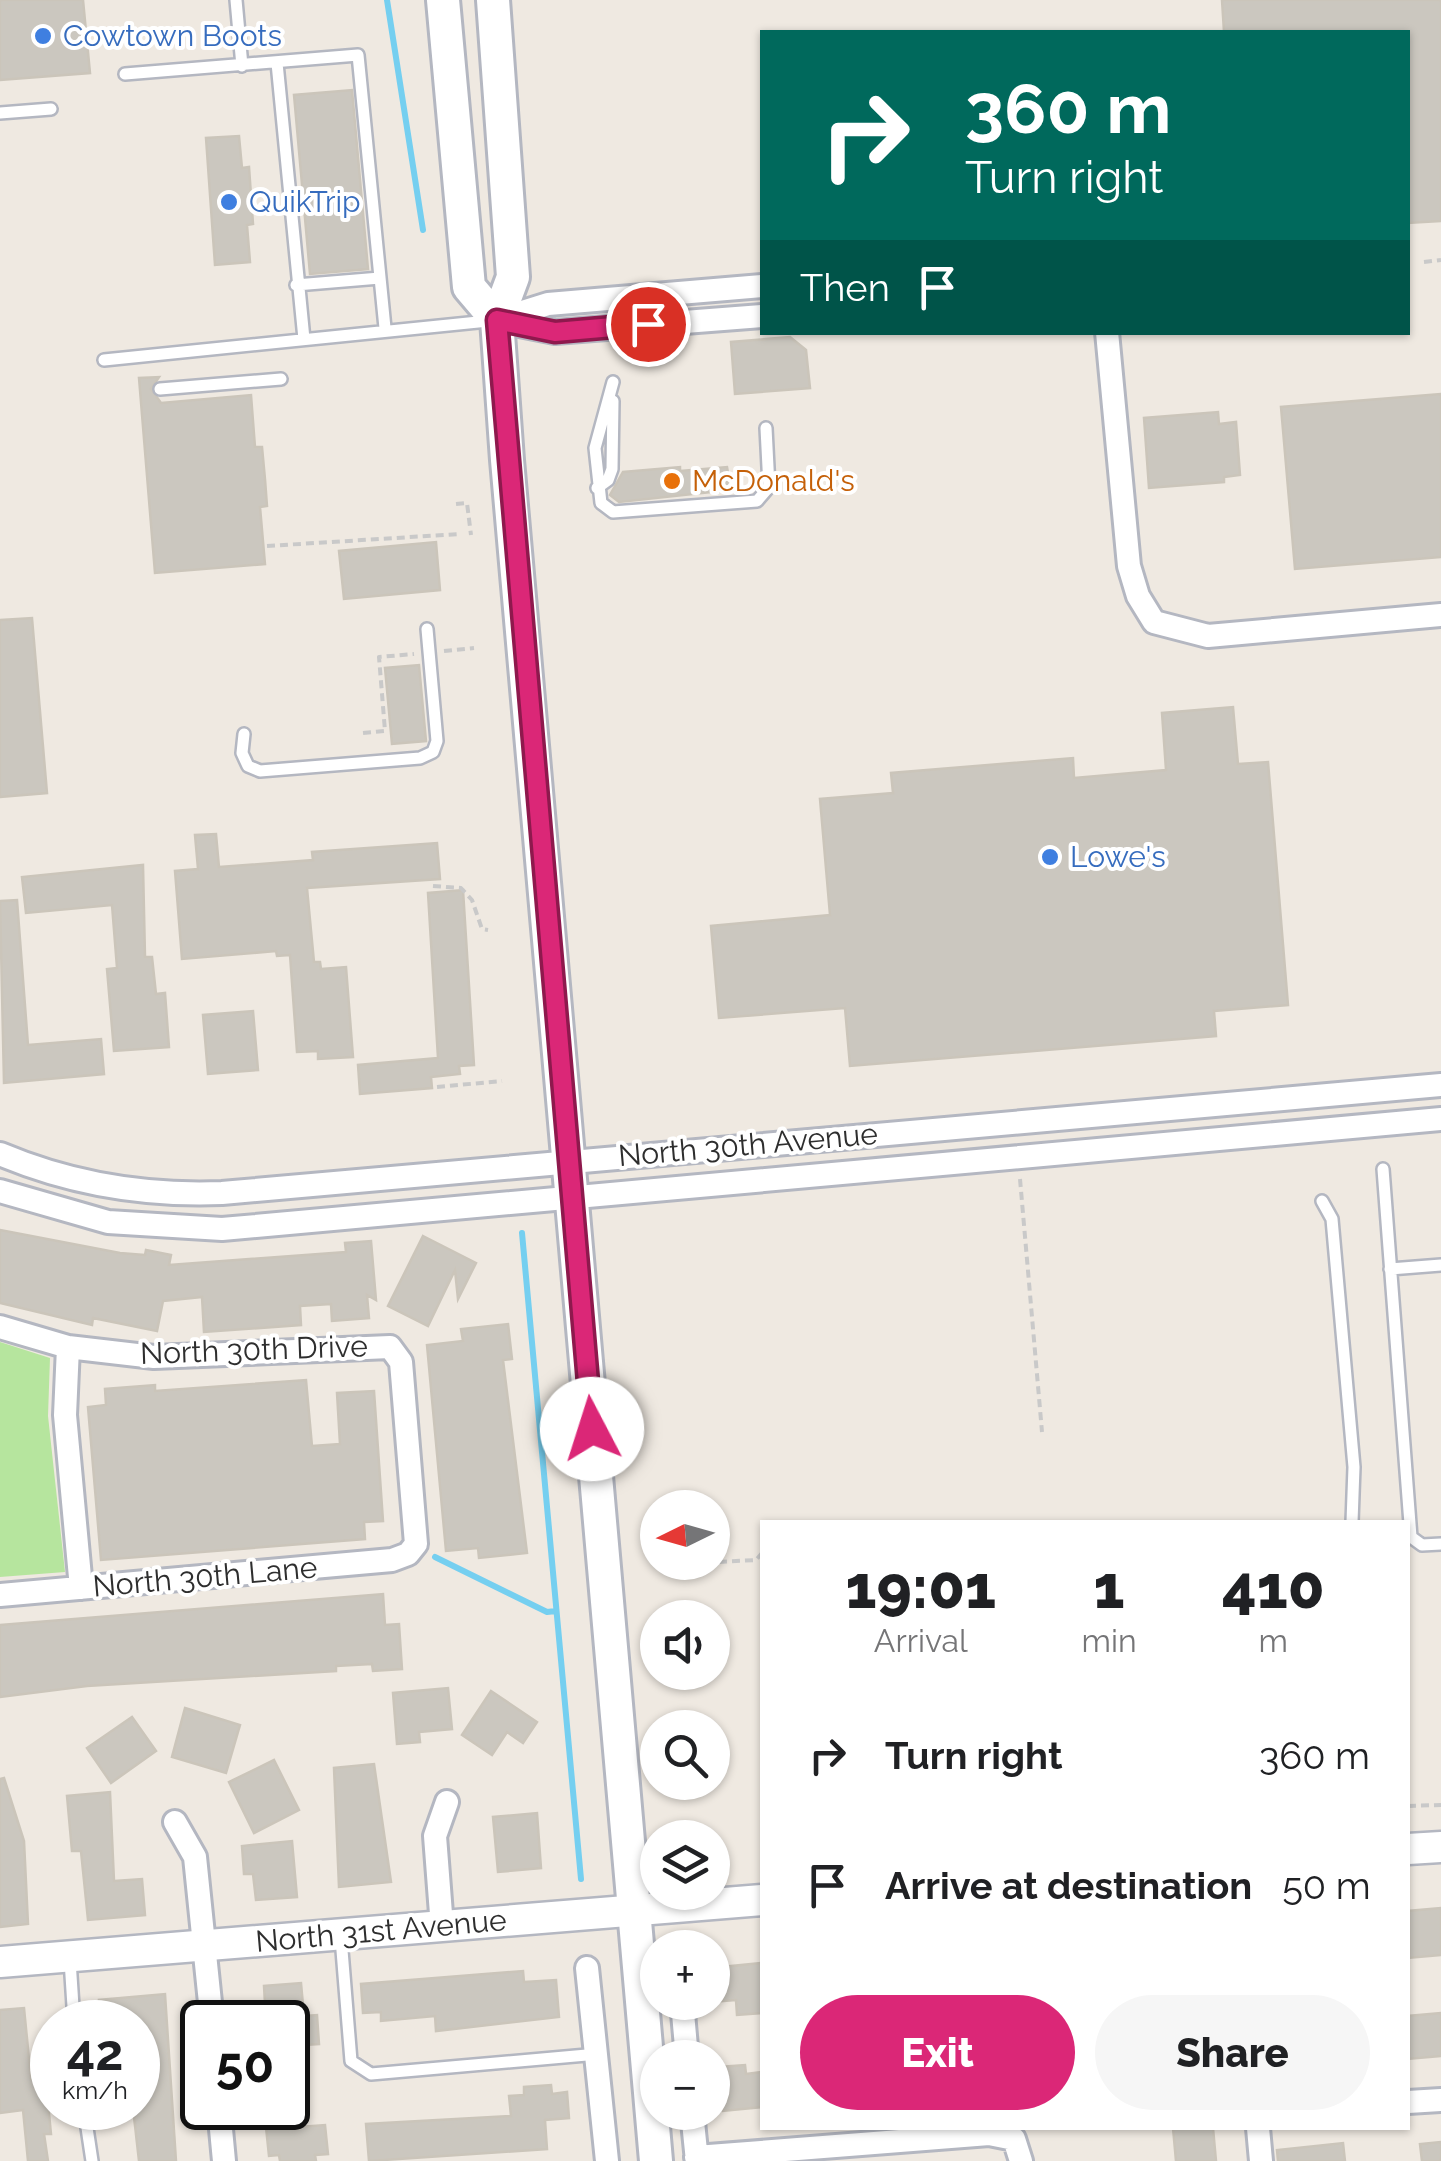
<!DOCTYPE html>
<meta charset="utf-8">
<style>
:root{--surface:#fff;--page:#f6f6f6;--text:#202124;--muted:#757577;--accent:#db2777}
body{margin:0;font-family:Raleway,sans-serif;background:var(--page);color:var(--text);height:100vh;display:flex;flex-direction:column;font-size:38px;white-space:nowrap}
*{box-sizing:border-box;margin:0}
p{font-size:32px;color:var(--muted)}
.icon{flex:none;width:55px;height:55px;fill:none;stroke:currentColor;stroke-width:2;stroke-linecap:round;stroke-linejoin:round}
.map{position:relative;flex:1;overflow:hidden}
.sheet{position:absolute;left:760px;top:1520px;width:650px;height:610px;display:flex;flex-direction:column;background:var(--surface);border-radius:0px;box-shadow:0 2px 8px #0004}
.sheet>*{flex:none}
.hud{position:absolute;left:760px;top:30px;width:650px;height:305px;border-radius:0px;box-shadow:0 2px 8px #0004;background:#00695c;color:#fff;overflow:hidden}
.needle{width:65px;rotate:265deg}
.buttons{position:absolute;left:640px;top:1490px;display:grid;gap:20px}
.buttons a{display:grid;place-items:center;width:90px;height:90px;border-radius:50%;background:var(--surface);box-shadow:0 2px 8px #0004;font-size:50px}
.speed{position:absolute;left:30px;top:2000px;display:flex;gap:20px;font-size:50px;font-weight:700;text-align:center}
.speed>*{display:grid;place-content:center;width:130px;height:130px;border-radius:50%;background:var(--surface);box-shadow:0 2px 8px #0004;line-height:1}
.speed small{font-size:25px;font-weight:400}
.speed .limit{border:5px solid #111;border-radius:15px;background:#fff;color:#111}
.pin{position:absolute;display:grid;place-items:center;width:85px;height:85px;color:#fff;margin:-42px;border:5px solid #fff;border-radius:50%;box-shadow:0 2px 10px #0007}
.me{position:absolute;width:110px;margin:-55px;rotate:355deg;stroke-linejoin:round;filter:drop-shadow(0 0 8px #0008)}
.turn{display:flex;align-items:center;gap:35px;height:210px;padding:0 40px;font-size:45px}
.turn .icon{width:130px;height:130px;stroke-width:2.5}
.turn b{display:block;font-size:70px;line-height:85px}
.then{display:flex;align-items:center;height:95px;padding:0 40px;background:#0003;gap:20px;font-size:38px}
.eta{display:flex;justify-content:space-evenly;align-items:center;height:170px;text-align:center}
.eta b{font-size:60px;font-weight:800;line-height:70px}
.action{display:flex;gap:20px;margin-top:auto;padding:20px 40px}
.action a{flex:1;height:115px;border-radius:60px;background:var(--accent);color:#fff;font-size:40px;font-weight:800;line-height:115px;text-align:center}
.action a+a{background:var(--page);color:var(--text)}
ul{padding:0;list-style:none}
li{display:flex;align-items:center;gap:30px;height:130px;padding:0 40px}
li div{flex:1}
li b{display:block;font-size:38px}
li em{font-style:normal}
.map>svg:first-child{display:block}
</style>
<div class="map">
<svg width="1441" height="2161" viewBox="0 0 1441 2161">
<rect width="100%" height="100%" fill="#efe9e1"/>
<!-- green -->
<path fill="#b6e59e" d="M0 1342 50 1358 48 1416 65 1572 0 1577Z"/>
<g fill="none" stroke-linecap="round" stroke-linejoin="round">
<!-- stream -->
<path stroke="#75cff0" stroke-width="6" d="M387 0 423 230
M522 1233 581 1879
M435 1557 547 1612 556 1611"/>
</g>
<!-- building -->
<path fill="#cbc7bf" stroke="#cbc5ba" stroke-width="2.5" d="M0 0H83L90 73 0 80Z
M1222 0H1441V221L1408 223V32H1224Z
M352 90 368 269 310 274 294 95Z
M239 136 242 168 249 167 253 224 247 225 250 262 215 265 206 138Z
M790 337 806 350 810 388 735 394 731 342Z
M159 377 151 389 161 403 251 395 255 447H262L265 479 267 506 260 507 265 564 155 573 139 378Z
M1441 394V557L1295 569 1281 407Z
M1218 412 1219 424 1236 422 1240 475 1224 477V482L1149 488 1144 418Z
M680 467V471L727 467 731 490 619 502 610 495 623 472Z
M436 542 440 590 344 599 339 551Z
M32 618 47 793 0 797V620Z
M419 665 426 741 392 744 385 668Z
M1233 707 1238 764 1268 762 1288 1005 1214 1011 1216 1036 850 1066 845 1008 719 1018 711 926 830 915 820 799 893 793 891 773 1073 758 1074 778 1166 770 1162 713Z
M216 834 219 867 313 860 312 852 437 843 440 879 307 888 314 962H320L321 969 346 967 353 1057 318 1059V1051L297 1052 290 955 277 956 276 951 182 959 175 871 198 869 195 835Z
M143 865 145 957H152L156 994 165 993 169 1047 114 1051 107 969 117 968 112 905 26 913 22 877Z
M463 890 474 1065 459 1066 460 1074 431 1077 432 1088 360 1094 358 1065 438 1058 428 893Z
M17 900 28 1045 101 1039 104 1074 4 1083 0 901Z
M253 1011 258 1070 208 1074 203 1015Z
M0 1230 120 1253 145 1255 146 1250 171 1255 169 1265 346 1252 345 1243 371 1241 376 1300 367 1295 369 1318 332 1321 331 1304 300 1306 301 1325 204 1332 202 1297 163 1301 157 1331 93 1318 92 1325 0 1303Z
M423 1236 476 1263 458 1299 455 1270 428 1326 388 1306Z
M508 1324 512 1359 503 1360 527 1553 479 1558 478 1548 446 1551 427 1345 463 1341 461 1329Z
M306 1380 312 1446 340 1444 337 1393 374 1391 383 1521 364 1522 365 1539 101 1560 88 1407 106 1405 105 1389 155 1385V1391Z
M383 1594 385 1625 399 1624 402 1669 373 1671 372 1664 336 1666V1671L87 1686 0 1697V1625Z
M448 1688 452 1729 419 1732 420 1742 397 1744 393 1693Z
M491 1691 537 1722 523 1743 507 1732 492 1755 462 1735Z
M185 1708 240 1725 226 1773 172 1757Z
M132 1717 156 1751 111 1783 87 1748Z
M274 1760 299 1810 254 1833 229 1782Z
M374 1764 391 1882 339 1887 334 1768Z
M4 1778 24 1841 28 1924 0 1927V1779Z
M110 1792 114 1881 142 1879 145 1915 88 1920 81 1851H72L67 1796Z
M537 1813 541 1868 498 1872 493 1817Z
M292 1841 297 1897 256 1900 253 1874H244L242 1846Z
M1441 1908V1955L1408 1958V1911Z
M762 1963V2013L737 2015 736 2000 712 2002V1968Z
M523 1971 524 1982 556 1980 559 2017 436 2031 435 2016 381 2021V2012L363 2013 361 1984Z
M301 1983 304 2016 317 2015 319 2044 288 2046V2022H266L264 1986Z
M165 1994 176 2161H139L133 2108H138V2022H101L99 2000Z
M24 2008 31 2079 52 2077V2102L48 2103 51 2134H44L48 2161H28L23 2110 0 2113V2010Z
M1441 2013V2056L1408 2059V2016Z
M745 2065 746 2074 762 2072V2107L723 2111 719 2067Z
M551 2085 552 2094 567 2092 569 2118 545 2120 547 2149 369 2161 366 2124 511 2116 509 2096 524 2095V2087Z
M264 2108H296L298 2127 325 2125 328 2154 315 2155 316 2161H280L279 2155 269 2156Z
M1173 2128H1213L1216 2161H1176Z
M1441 2142V2161H1422L1420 2144Z
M1343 2143 1345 2161H1278L1277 2150Z"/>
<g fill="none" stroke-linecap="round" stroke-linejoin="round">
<defs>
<path id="service" d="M236 0 242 66
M277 63 304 339
M125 74 358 55 385 328
M0 113 51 109
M296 285 380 278
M104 360 488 321
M613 382 595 448 601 503 613 512 757 501 769 487 766 428
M160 389 281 379
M597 488 608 480 612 469 613 401
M244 734 242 753 248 766 260 771 420 758 433 752 437 741 427 629
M1383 1169 1411 1537 1422 1545 1441 1544
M1322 1201 1332 1219 1354 1467 1352 1522
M1390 1269 1441 1265
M341 1938 351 2061 371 2074 598 2054
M70 1960 74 2022
M84 2108 92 2161"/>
<path id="minor" d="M497 320 548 304 762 286
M500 321 555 332 762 316
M1107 332 1129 566 1138 596 1154 622 1208 636 1441 615
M0 1154C71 1184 145 1196 222 1193L1441 1085
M0 1191 108 1222 222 1229 1441 1119
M0 1327 68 1347 154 1357 390 1347 401 1362 416 1544 408 1554 392 1560 0 1595
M68 1347 65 1415 81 1588
M175 1822 195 1857 212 2022
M442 1927 435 1836 447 1802
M587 1968 607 2161
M682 2002 687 2058
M1408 2102 1441 2100
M219 2108 224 2161
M692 2112 697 2161
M1258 2128 1261 2161
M696 2157 989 2134 1014 2139 1021 2161"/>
<path id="tertiary" d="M1408 1849 1441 1847
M0 1962 762 1900"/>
<path id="secondary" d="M443 0 469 287 497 320
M493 0 513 277 497 320 507 460 656 2161"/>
</defs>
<!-- service casing -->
<use href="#service" stroke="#b4b7c1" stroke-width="16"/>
<!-- minor casing -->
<use href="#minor" stroke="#b4b7c1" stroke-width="28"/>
<!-- tertiary casing -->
<use href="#tertiary" stroke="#b4b7c1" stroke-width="35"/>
<!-- secondary casing -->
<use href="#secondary" stroke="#b4b7c1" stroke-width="38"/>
<!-- path -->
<path stroke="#c9c9c9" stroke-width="4" stroke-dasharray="8 5" stroke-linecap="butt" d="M1424 262 1441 260
M456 504 467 503 471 535
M267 546 459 534
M444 651 474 648
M363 733 385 731 379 657 414 654
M433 886 461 888 472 900 482 929 488 930
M437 1087 502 1081
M1020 1179 1042 1432
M719 1562 756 1560 762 1553
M1408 1806 1441 1805"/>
<!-- service -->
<use href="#service" stroke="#fff" stroke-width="11"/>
<!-- minor -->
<use href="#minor" stroke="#fff" stroke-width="22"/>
<!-- tertiary -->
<use href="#tertiary" stroke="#fff" stroke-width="30"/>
<!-- secondary -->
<use href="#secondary" stroke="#fff" stroke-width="32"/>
</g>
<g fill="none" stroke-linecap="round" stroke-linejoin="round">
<defs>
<path id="route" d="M592 1429 497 320 555 332 648 324"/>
</defs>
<!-- route casing -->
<use href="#route" stroke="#8e194d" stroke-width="25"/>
<!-- route -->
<use href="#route" stroke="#db2777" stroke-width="18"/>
</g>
<!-- markers -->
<g fill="#3f7fe0" stroke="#fff" stroke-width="4">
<circle cx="43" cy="36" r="10"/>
<circle cx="229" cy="202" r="10"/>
<circle cx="1050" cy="857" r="10"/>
</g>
<circle fill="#e8710a" stroke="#fff" stroke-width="4" cx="672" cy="481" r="10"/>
<g text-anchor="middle" stroke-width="8" stroke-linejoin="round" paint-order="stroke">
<!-- shop labels -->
<g font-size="30" fill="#366cbe" stroke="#fff" text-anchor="start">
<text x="63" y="46">Cowtown Boots</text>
<text x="249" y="212">QuikTrip</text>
<text x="1070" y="867">Lowe's</text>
</g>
<!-- food labels -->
<g font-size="30" fill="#c56008" stroke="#fff" text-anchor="start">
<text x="692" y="491">McDonald's</text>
</g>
<!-- street labels -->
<g font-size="30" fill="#2e2e2e" stroke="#fff">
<text transform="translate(748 1145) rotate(-5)" y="10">North 30th Avenue</text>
<text transform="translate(254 1350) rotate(-2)" y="10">North 30th Drive</text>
<text transform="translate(205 1577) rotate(-5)" y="10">North 30th Lane</text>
<text transform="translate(381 1931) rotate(-5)" y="10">North 31st Avenue</text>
</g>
</g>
</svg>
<div class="buttons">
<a><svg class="needle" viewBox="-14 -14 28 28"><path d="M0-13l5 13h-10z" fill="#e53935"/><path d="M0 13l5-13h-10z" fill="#757577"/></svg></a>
<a><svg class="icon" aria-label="sound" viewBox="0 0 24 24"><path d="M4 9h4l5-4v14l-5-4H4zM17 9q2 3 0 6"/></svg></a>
<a><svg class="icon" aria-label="search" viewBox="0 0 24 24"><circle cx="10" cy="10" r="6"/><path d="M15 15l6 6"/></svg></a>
<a><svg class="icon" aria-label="layers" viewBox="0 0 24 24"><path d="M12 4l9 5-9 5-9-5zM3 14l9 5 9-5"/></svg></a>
<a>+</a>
<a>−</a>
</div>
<div class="speed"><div>42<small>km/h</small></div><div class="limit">50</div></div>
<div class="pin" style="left:648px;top:324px;background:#d93025"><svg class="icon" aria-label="arrive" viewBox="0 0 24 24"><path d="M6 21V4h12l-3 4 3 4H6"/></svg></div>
<svg class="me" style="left:592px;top:1429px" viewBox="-20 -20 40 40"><circle r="19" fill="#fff"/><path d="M0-13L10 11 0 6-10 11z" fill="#db2777"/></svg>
<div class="hud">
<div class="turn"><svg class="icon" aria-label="right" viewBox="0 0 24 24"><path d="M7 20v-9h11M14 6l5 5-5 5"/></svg><div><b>360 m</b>Turn right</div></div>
<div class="then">Then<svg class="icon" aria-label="arrive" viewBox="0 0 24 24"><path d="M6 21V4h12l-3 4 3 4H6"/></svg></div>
</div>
<section class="sheet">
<div class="eta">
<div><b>19:01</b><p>Arrival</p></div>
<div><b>1</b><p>min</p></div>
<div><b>410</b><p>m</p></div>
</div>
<ul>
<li><svg class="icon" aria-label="right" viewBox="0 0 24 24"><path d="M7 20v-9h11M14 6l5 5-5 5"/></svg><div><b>Turn right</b></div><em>360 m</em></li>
<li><svg class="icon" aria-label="arrive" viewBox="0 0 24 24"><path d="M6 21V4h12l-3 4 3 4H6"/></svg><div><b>Arrive at destination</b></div><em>50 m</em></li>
</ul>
<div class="action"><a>Exit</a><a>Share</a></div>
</section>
</div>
